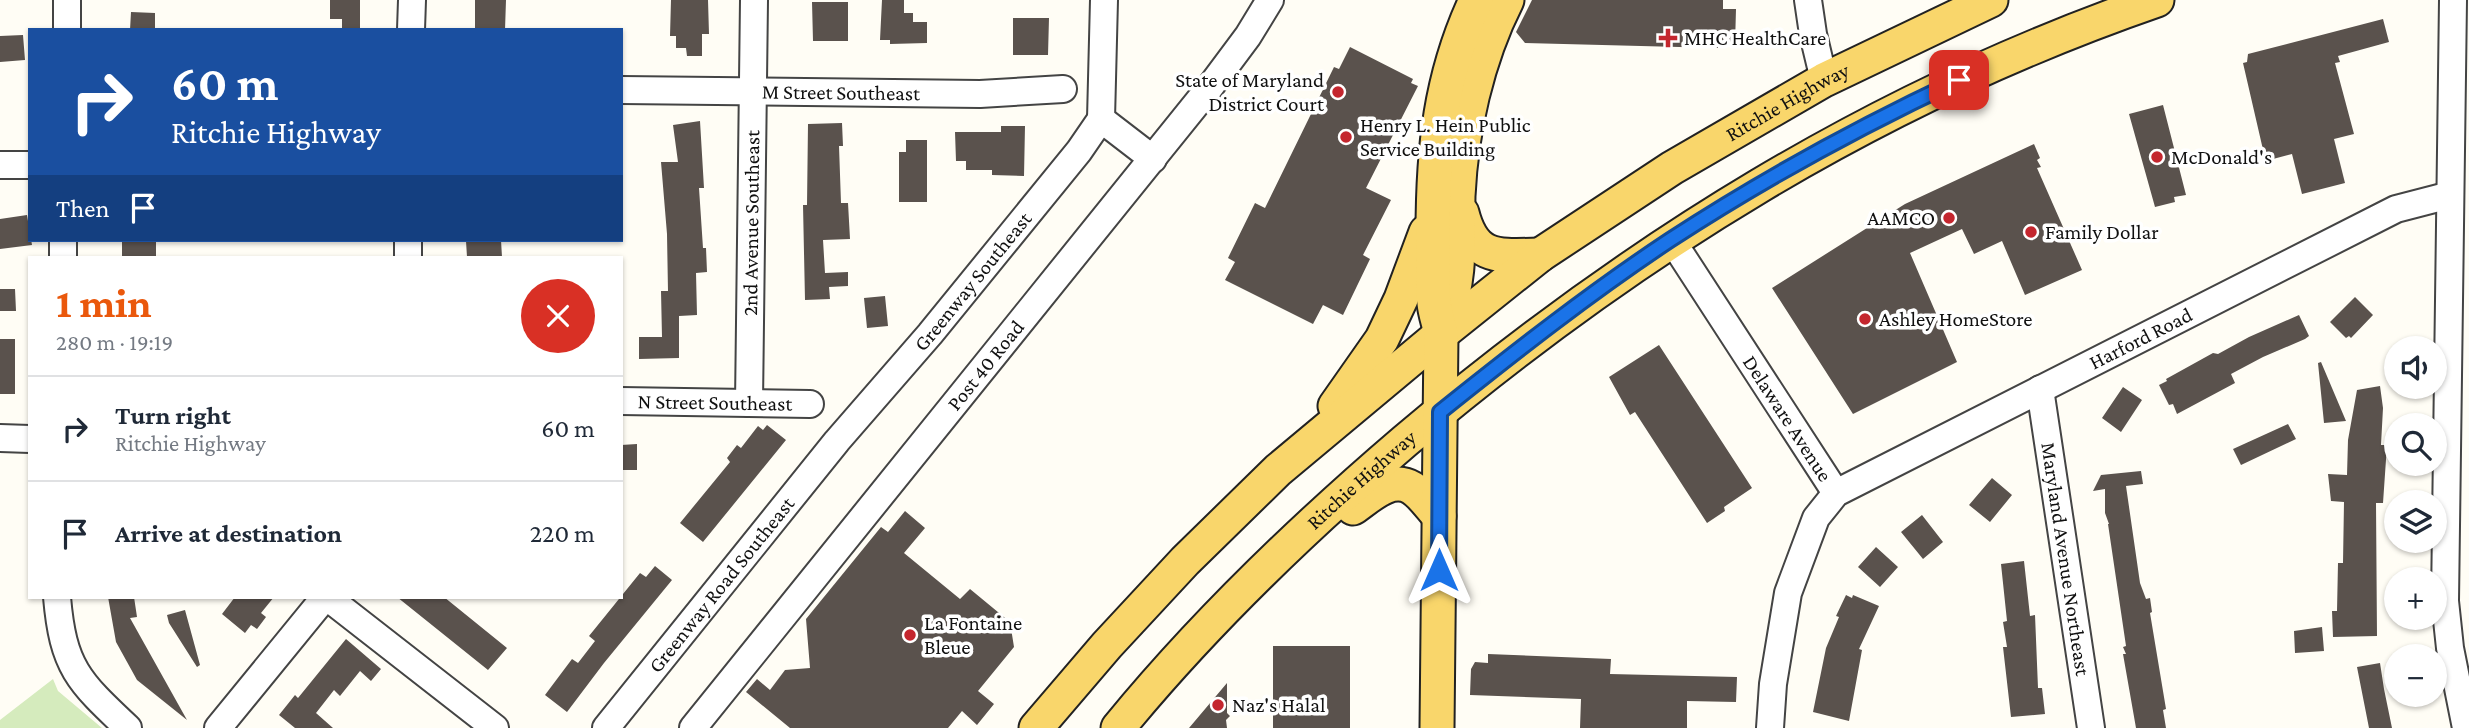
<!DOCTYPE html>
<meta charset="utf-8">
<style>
:root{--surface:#fff;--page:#f6f6f7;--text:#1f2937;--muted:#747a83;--line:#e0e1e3;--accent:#ea580c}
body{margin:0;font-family:"Crimson Pro",serif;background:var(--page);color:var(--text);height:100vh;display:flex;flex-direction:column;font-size:26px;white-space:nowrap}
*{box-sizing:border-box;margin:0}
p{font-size:23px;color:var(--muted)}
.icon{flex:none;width:38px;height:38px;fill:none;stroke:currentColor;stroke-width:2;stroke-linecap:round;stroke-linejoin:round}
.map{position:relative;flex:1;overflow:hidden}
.details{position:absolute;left:28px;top:256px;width:595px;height:343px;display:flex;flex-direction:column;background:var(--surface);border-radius:0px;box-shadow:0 2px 5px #0004}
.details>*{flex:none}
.top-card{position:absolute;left:28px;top:28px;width:595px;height:214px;border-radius:0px;box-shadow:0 2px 5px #0004;background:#1a4fa0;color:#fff;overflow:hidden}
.fabs{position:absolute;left:2384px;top:336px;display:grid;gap:14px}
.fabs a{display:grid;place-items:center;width:63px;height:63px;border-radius:50%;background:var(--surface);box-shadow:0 2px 5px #0004;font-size:35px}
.pin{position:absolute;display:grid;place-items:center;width:60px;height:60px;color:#fff;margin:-30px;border-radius:14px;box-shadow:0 4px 10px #0006}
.me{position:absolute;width:77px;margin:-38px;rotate:0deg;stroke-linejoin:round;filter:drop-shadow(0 0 5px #0008)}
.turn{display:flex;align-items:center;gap:24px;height:147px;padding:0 28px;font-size:32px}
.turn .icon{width:91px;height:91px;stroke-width:2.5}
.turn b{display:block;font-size:49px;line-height:60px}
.then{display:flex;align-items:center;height:66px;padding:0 28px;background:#0003;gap:14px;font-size:26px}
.round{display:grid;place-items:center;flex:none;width:74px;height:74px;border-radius:37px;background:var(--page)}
.overview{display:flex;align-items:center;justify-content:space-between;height:119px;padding:0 28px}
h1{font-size:42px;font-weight:700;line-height:52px;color:var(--accent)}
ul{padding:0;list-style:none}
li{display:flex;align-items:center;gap:21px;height:105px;padding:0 28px;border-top:2px solid var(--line)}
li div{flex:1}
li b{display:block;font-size:26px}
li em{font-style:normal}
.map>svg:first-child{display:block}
</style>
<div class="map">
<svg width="2469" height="728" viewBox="0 0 2469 728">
<rect width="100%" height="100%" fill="#fffdf5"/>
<!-- green -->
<path fill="#d5ebbd" d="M53 679 58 691 102 728H0V720Z"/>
<!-- building -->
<path fill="#5a524d" d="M330 0H360V28H342V19H330Z
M475 0H506L505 30H475Z
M671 0H708L709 34H702V56H687L686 48H676V36H670Z
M882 0H904V13H913V22H927V43L890 44V40H880Z
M1532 0H1723V9H1736L1735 45H1718V48L1525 43 1516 32Z
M812 2H848V41H813Z
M131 12 155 13V30H130Z
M1013 18H1049L1048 55H1013Z
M2383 19 2389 42 2338 56 2340 62 2335 63 2354 134 2334 139 2345 183 2302 194 2292 154 2273 159 2269 153 2264 154 2243 63 2247 62 2248 54Z
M23 35 25 60 0 62V36Z
M1350 47 1413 79 1411 83 1418 86 1366 188 1391 200 1363 255 1370 259 1343 315 1323 305 1313 324 1225 280 1235 262 1228 258 1255 203 1265 208 1334 67 1339 69Z
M2163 105 2186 195 2174 197 2175 202 2155 207 2129 114Z
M700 121 704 188H699L703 248H706L707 272 696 273 697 315 679 316V358L639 359V337H662L661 291H668L667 234 661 162H678L673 125Z
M842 123 843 146H839L841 203H848L850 239 823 240 825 273 848 272V286L829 287 830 299 805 300 803 205H807L808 124Z
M1001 126H1025L1024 176 992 175V170H966V161H956L955 132H1001Z
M906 140H927V202H899V152H906Z
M2034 144 2040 158 2037 160 2041 167 2037 168 2082 270 2025 295 2002 241 1974 254 1962 229 1910 253 1957 362 1853 414 1772 288 1905 204Z
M27 215 32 245 0 249V219Z
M122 240H156V257H122Z
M501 240 502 257H467L466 241Z
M0 289H15L16 311H0Z
M885 296 888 326 867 328 864 298Z
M2355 297 2373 315 2351 338 2349 336 2346 338 2330 322Z
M2299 315 2309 336 2305 339 2263 357 2231 374 2235 383 2177 414 2173 404 2169 405 2159 385 2167 381 2166 379 2213 353 2218 354 2249 337Z
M0 339H15V394H0Z
M1659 345 1752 488 1724 507 1725 511 1707 523 1635 412 1630 415 1609 377Z
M2321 362 2346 421 2324 423 2318 363Z
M2380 386 2383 408 2381 445H2387L2383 503H2376L2377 636 2333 637 2332 611H2337L2338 563H2343L2344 502 2331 501 2328 474 2347 475 2348 440 2357 390Z
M2123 387 2142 400 2121 432 2102 418Z
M2288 424 2296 439 2241 465 2233 449Z
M767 425 786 440 703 542 680 523 730 462 727 458 737 445 741 448 758 426 763 430Z
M637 444V470H621V445Z
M2141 471 2143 484 2126 486 2140 583 2146 599 2150 598 2152 612 2150 613 2166 709 2163 710 2166 728H2136L2123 654H2126L2123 647 2126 646 2108 524H2109L2105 513V489L2093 491 2101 475Z
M1992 478 2012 495 1990 522 1969 505Z
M905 511 925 528 904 553 960 599 970 589 1010 622 1014 647 978 691 994 704 977 725 962 711 948 728H790L746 692 757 679 770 690 785 670 810 668 806 619 881 527 888 532Z
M1922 515 1943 542 1923 559 1901 532Z
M1876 547 1898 567 1880 587 1858 567Z
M2024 561 2030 616 2035 615 2038 688H2042L2045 714 2011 717 2003 647H2007L2003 622 2007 621 2001 564Z
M655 566 672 580 604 663 567 712 545 695 572 659 578 663 595 641 589 636 640 573 646 577Z
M1846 595 1852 598 1853 595 1879 606 1859 649 1862 650 1849 721 1813 712 1826 648 1839 617 1836 616Z
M108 597H134L137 617 130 618 187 720 137 680 116 642Z
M235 597H274L261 613 266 617 257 629 251 625 245 633 222 614Z
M397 597H444L507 648 488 670Z
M185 610 200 665 197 667 169 623 167 615Z
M2322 627 2324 651 2295 653 2294 631Z
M346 639 381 669 371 681 360 671 340 696 334 690 316 713 333 728H295L279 715 295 695 298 698Z
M1273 646H1350V728H1273Z
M1488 654 1611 659 1610 674 1737 677 1736 702 1687 701V728H1580L1581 699 1470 695 1471 669 1475 662 1488 663Z
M2380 663 2384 689 2392 728H2369L2357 667Z
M1227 683V713L1230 716 1226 720 1227 728H1189Z"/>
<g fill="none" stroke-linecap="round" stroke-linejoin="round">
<defs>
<g id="minor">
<path d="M1808 0 1813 34 1824 80"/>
<path d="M2453 0 2445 601 2450 648 2466 728"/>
<path d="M67 30V0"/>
<path d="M411 30 412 0"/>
<path id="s1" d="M621 90 980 94 1063 89"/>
<path d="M1101 119 1104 0"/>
<path d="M1101 119 1153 159"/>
<path d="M0 165H30"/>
<path id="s2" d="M1671 239 1836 493"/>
<path d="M63 257V240"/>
<path d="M408 257V240"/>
<path id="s3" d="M2040 389 2091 728"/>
<path id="s4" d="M621 401 810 404"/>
<path id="s5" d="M749 403 754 0"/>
<path d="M0 438 30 439"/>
<path d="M57 597C63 667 78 681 128 728"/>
<path d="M327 597 495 728"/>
<path d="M218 728 325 597"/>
<path id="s6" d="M606 728 837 441 930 334 1079 151 1101 119"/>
<path id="s7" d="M693 728 1210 87 1248 36 1270 0"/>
<path id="s8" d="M1770 728 1773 684 1788 593 1816 518 1836 493 2396 209 2450 195"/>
</g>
<g id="major">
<path d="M1462 213C1474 260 1498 256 1540 255"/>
<path d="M1446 318C1462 272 1457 242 1458 196 1461 131 1477 59 1507 0"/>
<path d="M1335 406 1382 339 1401 299 1426 232"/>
<path d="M1353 508C1369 497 1391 475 1412 488 1422 494 1431 508 1439 516"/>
<path id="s9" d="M1036 728 1107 645 1185 561 1278 470 1441 334 1540 255 1672 168 1824 80 1991 0"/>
<path id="s10" d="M1118 728C1204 623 1302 529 1405 441 1631 250 1876 97 2157 0"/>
<path d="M1437 728 1441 334C1439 324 1435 313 1434 303 1431 281 1434 256 1433 234 1433 149 1440 77 1476 0"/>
</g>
</defs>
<!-- minor casing -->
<use href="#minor" stroke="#444" stroke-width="30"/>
<!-- major casing -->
<use href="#major" stroke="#222" stroke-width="37"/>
<!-- minor -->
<use href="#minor" stroke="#fff" stroke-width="26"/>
<!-- major -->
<use href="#major" stroke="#f9d66b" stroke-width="33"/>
</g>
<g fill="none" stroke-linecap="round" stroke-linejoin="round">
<defs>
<path id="route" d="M1439 570 1440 412C1515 352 1590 293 1670 240 1762 180 1859 127 1959 80"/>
</defs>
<!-- route casing -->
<use href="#route" stroke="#114b97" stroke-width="18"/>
<!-- route -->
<use href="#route" stroke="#1a73e8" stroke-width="12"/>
</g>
<!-- markers -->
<g fill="#c4262e" stroke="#fff" stroke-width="2.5">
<path d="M1664.5 27.5h7v7h7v7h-7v7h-7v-7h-7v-7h7z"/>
<circle cx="1338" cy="92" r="7"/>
<circle cx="1346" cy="137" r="7"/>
<circle cx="2157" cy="157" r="7"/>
<circle cx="1949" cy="218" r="7"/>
<circle cx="2031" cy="232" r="7"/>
<circle cx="1865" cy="319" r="7"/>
<circle cx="910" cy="635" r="7"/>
<circle cx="1218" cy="705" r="7"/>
</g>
<g text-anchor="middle" stroke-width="7" stroke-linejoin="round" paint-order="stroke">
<!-- poi labels -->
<g font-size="21" fill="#111" stroke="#fff" text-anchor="start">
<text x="1684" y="45">MHC HealthCare</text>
<text x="1324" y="87" text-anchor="end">State of Maryland<tspan x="1324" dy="24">District Court</tspan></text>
<text x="1360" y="132">Henry L. Hein Public<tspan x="1360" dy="24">Service Building</tspan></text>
<text x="2171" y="164">McDonald's</text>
<text x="1935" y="225" text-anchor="end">AAMCO</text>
<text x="2045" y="239">Family Dollar</text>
<text x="1879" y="326">Ashley HomeStore</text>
<text x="924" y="630">La Fontaine<tspan x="924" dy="24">Bleue</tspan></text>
<text x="1232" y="712">Naz's Halal</text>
</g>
<!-- street labels -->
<g font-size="21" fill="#111" stroke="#fff">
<text dy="7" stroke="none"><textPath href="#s1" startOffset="220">M Street Southeast</textPath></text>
<text dy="7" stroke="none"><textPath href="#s9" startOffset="984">Ritchie Highway</textPath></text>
<text dy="7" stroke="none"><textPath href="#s5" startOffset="180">2nd Avenue Southeast</textPath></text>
<text dy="7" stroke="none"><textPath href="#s6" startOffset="578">Greenway Southeast</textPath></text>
<text dy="7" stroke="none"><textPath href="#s8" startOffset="590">Harford Road</textPath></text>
<text dy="7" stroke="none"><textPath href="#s7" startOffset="466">Post 40 Road</textPath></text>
<text dy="7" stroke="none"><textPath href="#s4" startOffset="94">N Street Southeast</textPath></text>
<text dy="7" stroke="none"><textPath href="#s2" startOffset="214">Delaware Avenue</textPath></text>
<text dy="7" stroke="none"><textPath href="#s10" startOffset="348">Ritchie Highway</textPath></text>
<text dy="7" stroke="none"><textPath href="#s3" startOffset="172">Maryland Avenue Northeast</textPath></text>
<text dy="7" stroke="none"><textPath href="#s6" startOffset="184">Greenway Road Southeast</textPath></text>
</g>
</g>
</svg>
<div class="fabs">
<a><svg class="icon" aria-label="sound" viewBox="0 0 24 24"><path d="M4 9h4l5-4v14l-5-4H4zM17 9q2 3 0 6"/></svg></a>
<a><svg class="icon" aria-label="search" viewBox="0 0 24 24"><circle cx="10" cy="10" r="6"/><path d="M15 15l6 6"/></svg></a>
<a><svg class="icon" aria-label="layers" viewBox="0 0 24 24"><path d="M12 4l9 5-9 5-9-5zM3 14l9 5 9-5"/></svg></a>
<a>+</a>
<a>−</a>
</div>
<div class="pin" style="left:1959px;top:80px;background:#d93025"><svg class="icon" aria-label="arrive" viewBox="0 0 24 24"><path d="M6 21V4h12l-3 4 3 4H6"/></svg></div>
<svg class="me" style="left:1439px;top:570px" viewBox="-20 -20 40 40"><path d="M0-17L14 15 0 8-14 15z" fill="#1a73e8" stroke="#fff" stroke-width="4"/></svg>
<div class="top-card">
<div class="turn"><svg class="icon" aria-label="right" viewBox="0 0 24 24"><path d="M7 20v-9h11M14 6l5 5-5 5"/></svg><div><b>60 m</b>Ritchie Highway</div></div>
<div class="then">Then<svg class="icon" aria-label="arrive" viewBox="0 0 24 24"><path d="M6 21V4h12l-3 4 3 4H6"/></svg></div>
</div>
<section class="details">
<div class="overview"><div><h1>1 min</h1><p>280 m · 19:19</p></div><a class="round" style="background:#d93025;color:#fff"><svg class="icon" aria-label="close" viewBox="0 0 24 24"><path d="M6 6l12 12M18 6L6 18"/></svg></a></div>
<ul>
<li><svg class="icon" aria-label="right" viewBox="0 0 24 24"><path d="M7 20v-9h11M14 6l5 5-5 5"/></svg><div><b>Turn right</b><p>Ritchie Highway</p></div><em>60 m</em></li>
<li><svg class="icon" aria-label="arrive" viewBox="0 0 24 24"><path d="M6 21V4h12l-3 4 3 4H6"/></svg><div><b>Arrive at destination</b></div><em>220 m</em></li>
</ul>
</section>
</div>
